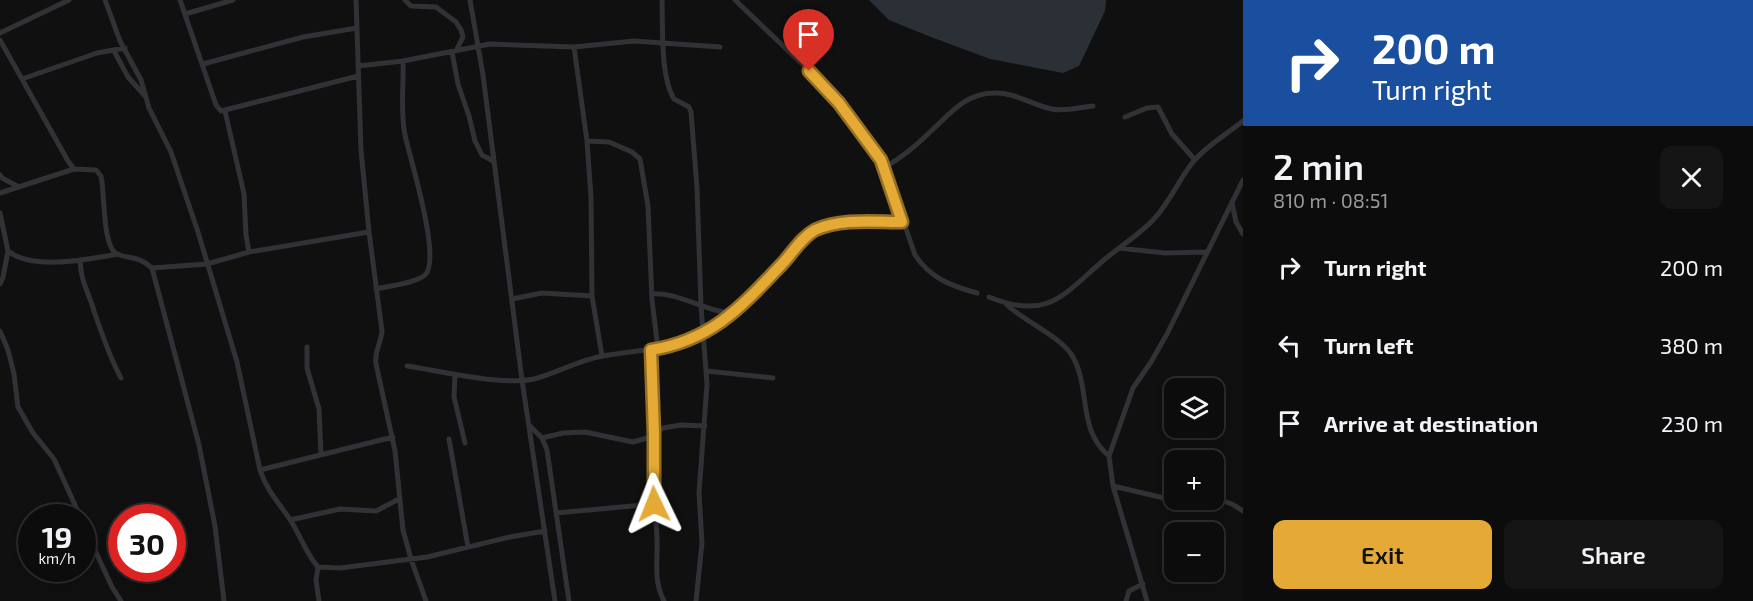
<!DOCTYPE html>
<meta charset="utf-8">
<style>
:root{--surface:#0c0c0d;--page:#151516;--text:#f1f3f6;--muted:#9a9b9d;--line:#2c2c2e;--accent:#e4aa35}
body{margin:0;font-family:"Exo 2",sans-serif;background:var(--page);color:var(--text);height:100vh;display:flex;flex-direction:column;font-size:22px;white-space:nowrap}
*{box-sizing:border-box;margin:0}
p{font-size:20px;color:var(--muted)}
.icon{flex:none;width:33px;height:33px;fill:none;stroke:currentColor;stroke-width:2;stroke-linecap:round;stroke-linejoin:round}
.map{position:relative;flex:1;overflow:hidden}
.panel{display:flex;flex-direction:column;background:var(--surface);width:510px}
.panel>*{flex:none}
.guide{background:#1a4fa0;color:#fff;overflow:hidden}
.tools{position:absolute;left:1164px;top:378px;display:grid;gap:12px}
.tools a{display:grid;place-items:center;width:60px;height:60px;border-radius:12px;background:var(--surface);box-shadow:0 3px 9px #0003,0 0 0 2px var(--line);font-size:30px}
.speed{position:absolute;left:18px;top:504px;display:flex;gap:12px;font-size:30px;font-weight:700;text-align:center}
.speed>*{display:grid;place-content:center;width:78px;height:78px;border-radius:50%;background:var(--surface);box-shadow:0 3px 9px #0003,0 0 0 2px var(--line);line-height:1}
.speed small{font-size:15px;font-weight:400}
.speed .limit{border:9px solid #d22;background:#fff;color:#111}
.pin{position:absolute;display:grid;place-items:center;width:51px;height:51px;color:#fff;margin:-62px -26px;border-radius:50% 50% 50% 0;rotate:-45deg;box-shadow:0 0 6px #0007}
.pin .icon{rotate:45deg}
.me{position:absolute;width:66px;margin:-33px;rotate:358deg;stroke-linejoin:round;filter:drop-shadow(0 0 4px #0008)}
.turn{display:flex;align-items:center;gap:21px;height:126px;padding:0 30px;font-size:27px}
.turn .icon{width:78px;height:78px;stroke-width:2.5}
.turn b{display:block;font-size:42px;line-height:51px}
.round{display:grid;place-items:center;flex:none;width:63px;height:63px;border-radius:12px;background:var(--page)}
.summary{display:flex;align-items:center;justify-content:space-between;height:102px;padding:0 30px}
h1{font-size:36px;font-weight:600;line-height:45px}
.primary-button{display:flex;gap:12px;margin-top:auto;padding:12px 30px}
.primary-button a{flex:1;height:69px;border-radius:12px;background:var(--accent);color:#111;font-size:24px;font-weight:600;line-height:69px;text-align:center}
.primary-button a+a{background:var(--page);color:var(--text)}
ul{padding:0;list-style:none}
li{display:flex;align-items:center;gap:18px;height:78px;padding:0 30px}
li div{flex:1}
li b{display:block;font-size:22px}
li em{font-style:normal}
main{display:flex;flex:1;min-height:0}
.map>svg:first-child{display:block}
</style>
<main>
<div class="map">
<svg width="1243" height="601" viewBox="0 0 1243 601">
<rect width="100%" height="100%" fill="#101011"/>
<!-- water -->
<path fill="#2a3036" d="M869 0H1106L1105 11 1079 66 1063 73 990 59 931 37 889 20Z"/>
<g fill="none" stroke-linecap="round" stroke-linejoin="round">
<!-- minor -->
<path stroke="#313236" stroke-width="5" d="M105 0 120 41 141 80 149 108 171 152 198 232 237 362 260 470C266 489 278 502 289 518 300 534 305 552 318 567L340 568 427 557 510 537 545 531
M180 0 216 105 221 111 358 76
M356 0 361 150 369 232 382 331C381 343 374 352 376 364L395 451 403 530 411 559 426 601
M405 0 411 6 436 7 456 22 461 30 463 37 456 51
M470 0 483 75 522 380 555 601
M662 0C663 26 660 76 674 99L689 107 691 112 697 188 701 306 707 384 699 493 702 543 696 601
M735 0 824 85 877 152 885 167 915 255C930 278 951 286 977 293
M185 14 233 0
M0 33 69 0
M0 40 68 161 74 169 96 170 101 176C105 192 102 247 117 254 132 260 137 255 152 268L199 445 215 526 224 601
M574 47 587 141 591 197 592 296 602 356
M114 51 128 77 145 96
M452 52 458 84 469 116 475 141 482 155 493 161
M203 64 303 37 357 28
M358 66 403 61 490 44 574 47 634 41 720 47
M22 79 97 53 125 48
M225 111 244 194 246 235 249 252
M1125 117 1147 108 1158 107 1172 134 1195 160
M587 141 609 142 632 152 640 159 648 206 652 300 658 349
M885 167C901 158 916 146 929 133 949 115 965 93 994 93 1014 92 1032 105 1052 109 1062 112 1082 107 1093 106
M0 175 2 178 17 186
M0 193 74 169
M1232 202 1236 222 1243 234
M0 213 8 251C32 271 89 259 118 254
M1119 248 1165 253 1207 252
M80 260C81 283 88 290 94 311 102 334 109 356 121 378
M152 268 207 264 249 252 369 232
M0 284 3 277 8 251
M376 289C389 286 416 283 425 275 442 259 410 159 405 135 400 111 404 85 403 61
M652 294C681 292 706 313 735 313
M989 297C1048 321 1063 295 1105 259 1121 246 1140 234 1154 219 1170 202 1179 179 1193 162 1206 146 1227 134 1243 121
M512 299 542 293 592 296
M1007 305C1024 321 1063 338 1073 357 1091 390 1077 429 1109 456
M0 331 8 350 14 374 18 407 33 433 54 459 81 518
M307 347V368L319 409 321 455
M651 350C654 413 653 476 657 538 658 561 653 580 664 601
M407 366C441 371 501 386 534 379 557 373 579 360 603 356 648 348 679 351 720 324 746 308 767 281 787 257 796 247 804 235 817 229 843 218 875 222 902 221
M706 371 773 378
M455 374 454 397 465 443
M530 426 542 438 547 450 569 601
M542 438 563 433 585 432 633 442 647 438 663 428 681 425 705 426
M449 439 468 547
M260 470 393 437
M1113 486 1168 499 1198 500
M1214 498 1232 504 1243 511
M556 513 654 504
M290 520 340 509 376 511 399 499
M82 522 112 587 121 601
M318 567 316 580 319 601
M1126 601 1129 591 1143 584
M1147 601 1113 486 1109 456 1133 388 1151 362 1167 334 1243 180"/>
</g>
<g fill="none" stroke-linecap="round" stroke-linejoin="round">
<defs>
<path id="route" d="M654 504V434L651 350C713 340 742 306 783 263 793 252 802 237 815 230 841 218 875 222 902 222L881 160 839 103 809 71"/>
</defs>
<!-- route casing -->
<use href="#route" stroke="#946e22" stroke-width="15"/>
<!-- route -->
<use href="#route" stroke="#e4aa35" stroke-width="10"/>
</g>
</svg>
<div class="tools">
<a><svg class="icon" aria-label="layers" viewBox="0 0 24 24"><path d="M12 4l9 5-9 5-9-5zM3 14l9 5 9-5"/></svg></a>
<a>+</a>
<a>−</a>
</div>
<div class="speed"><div>19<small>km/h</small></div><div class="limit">30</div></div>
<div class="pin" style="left:809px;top:71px;background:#d93025"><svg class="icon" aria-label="arrive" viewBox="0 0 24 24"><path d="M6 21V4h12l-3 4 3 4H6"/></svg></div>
<svg class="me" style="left:654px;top:504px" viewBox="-20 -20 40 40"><path d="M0-17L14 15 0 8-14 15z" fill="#e4aa35" stroke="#fff" stroke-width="4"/></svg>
</div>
<section class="panel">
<div class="guide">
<div class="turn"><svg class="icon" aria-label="right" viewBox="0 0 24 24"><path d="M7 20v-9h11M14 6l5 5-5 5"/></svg><div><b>200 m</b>Turn right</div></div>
</div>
<div class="summary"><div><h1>2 min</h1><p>810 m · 08:51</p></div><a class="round"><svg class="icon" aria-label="close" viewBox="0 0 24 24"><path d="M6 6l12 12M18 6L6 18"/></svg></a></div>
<ul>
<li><svg class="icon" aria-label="right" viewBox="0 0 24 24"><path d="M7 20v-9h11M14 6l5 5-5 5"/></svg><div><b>Turn right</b></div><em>200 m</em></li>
<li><svg class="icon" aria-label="left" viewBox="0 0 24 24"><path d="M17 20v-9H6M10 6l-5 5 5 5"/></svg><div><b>Turn left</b></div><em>380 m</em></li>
<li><svg class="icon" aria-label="arrive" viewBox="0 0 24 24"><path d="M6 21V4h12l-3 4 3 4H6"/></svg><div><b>Arrive at destination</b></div><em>230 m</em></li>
</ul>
<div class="primary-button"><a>Exit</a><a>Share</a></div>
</section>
</main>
